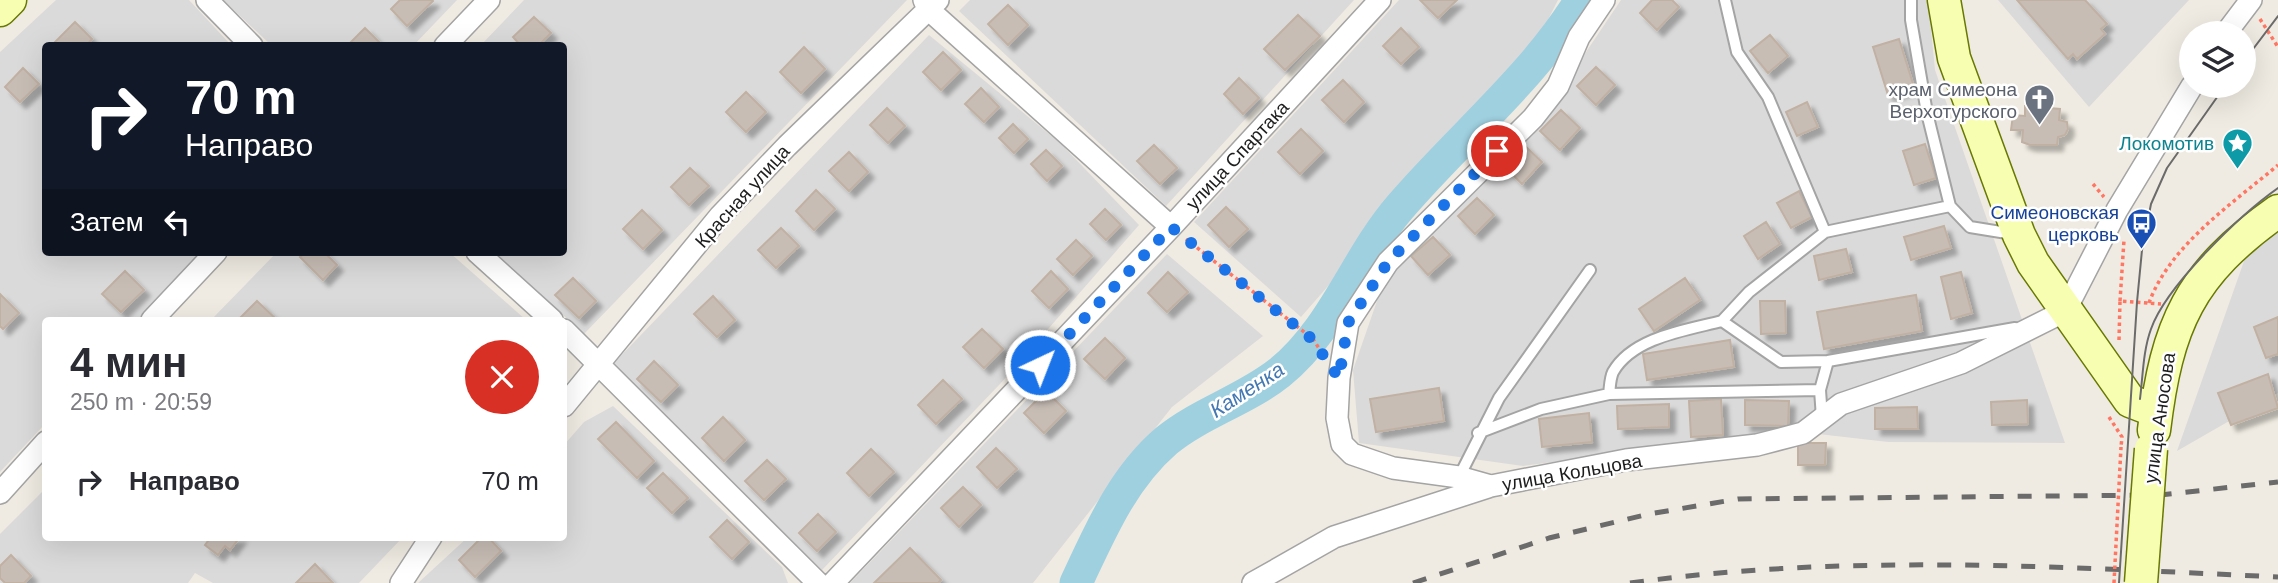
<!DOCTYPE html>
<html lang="ru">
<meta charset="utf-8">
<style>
:root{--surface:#fff;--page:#f2f2f3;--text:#2b2b33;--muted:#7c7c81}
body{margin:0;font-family:Arial,sans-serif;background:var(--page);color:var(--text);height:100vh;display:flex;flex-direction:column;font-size:26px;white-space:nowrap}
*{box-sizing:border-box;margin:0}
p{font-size:23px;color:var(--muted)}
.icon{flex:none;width:38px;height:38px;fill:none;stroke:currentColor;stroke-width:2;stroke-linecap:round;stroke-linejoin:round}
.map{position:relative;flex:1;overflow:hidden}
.side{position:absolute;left:42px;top:317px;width:525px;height:224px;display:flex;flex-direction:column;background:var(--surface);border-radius:7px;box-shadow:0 7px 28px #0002}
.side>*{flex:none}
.hud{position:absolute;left:42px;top:42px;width:525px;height:214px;border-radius:7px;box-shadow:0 7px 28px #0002;background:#111827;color:#fff;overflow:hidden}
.controls{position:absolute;left:2179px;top:21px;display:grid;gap:14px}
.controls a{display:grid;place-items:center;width:77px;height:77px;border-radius:50%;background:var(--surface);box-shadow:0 7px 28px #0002;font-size:35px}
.pin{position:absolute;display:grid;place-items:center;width:60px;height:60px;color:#fff;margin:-30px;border:4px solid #fff;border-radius:50%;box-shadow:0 2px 7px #0007}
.me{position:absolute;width:77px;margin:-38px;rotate:43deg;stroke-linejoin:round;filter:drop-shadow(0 0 5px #0008)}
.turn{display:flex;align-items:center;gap:24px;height:147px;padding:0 28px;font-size:32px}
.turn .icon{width:91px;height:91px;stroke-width:2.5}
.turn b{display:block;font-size:49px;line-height:60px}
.then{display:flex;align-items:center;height:66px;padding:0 28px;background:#0003;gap:14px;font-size:26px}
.round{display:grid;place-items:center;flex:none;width:74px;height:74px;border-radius:37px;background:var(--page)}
.headline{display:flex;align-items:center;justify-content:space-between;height:119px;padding:0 28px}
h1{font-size:42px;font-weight:700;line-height:52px}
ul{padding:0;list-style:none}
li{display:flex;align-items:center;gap:21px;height:91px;padding:0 28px}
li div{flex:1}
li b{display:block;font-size:26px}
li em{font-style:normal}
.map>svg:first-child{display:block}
</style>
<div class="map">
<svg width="2278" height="583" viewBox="0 0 2278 583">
<defs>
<filter id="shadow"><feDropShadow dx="6" dy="6" stdDeviation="2" flood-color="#0004"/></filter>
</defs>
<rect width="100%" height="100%" fill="#efebe2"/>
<!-- residential -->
<path fill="#dbdada" d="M56 0H189L231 45 46 46V252H207L143 320H46L45 424 0 472V52Z
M223 0H457L413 46 271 45Z
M524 0H907L584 334 493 252H564V46H480Z
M970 0H1354L1166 206 959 11Z
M1399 0H1558L1530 55 1301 317 1194 222Z
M1621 0H1928L1935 70 2065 443 1888 442 1792 431 1523 466 1359 443 1353 370 1386 275 1541 119Z
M1998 0H2189L2089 107Z
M929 35 1060 143 1139 225 1000 384 822 570 636 392 614 363Z
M2278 230V393L2177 451 2249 247Z
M277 252H449L526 320H211Z
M1167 254 1263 336 1172 407 1033 583H850Z
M613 406 782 567 788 583H418L468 537H564V445L584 422Z
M45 489 46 537H403L359 583H213L195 573 188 583H0V534Z"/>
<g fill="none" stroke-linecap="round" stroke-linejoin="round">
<!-- river -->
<path stroke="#9fd0e0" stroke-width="33" d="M1076 583C1100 532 1122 479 1166 441 1200 413 1245 400 1279 373 1334 329 1356 258 1400 207 1460 137 1532 79 1581 0"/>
</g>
<!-- building -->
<path fill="#c7bdb5" stroke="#c1b1a3" stroke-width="2" filter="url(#shadow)" d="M400 0H432L433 1 407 26 391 9Z
M1420 0H1457L1438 18Z
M1652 0H1672L1679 7 1657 30 1640 13Z
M2017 0H2085L2107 24 2101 29 2105 34 2077 59 2073 54 2068 59Z
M1008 5 1028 25 1008 45 988 24Z
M1298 15 1320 36 1285 70 1264 49Z
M534 17 551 33 538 46H521L513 37Z
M75 22 92 39 86 46H58L55 42Z
M365 28 383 46H347Z
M1401 28 1419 47 1401 64 1383 46Z
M1770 35 1788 56 1768 73 1750 51Z
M1899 39 1914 87 1888 95 1873 47Z
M804 47 825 69 801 93 780 72Z
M943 52 961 70 941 90 923 72Z
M1596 67 1615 85 1596 105 1577 86Z
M23 68 39 84 20 102 5 87Z
M1239 78 1259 98 1243 114 1224 94Z
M1343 80 1364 102 1344 122 1322 100Z
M981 88 999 107 984 122 965 104Z
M746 92 766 112 746 132 726 112Z
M1807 102 1818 127 1797 136 1786 112Z
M2025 106 2060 109 2059 120 2067 122 2068 129 2065 135 2058 137 2057 145H2030L2022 142 2023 130H2011L2013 115 2025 116Z
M887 108 905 126 888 143 870 125Z
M1561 110 1580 128 1560 150 1540 131Z
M1013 124 1028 139 1014 153 999 138Z
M1301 129 1323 151 1300 174 1278 152Z
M1925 144 1936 178 1914 185 1903 151Z
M1154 145 1177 168 1160 184 1137 161Z
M1524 145 1542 162 1522 184 1504 166Z
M1046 150 1062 166 1047 181 1031 164Z
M849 152 868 172 849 191 829 171Z
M690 168 709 186 689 205 671 187Z
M816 190 835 209 814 230 796 211Z
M1799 191 1812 217 1791 228 1777 203Z
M1477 198 1494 215 1475 234 1458 216Z
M1226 207 1248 229 1229 247 1208 225Z
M1105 209 1121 225 1106 240 1090 224Z
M642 210 662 230 643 249 623 229Z
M1766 222 1780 244 1758 259 1744 236Z
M1944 226 1951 248 1911 260 1904 237Z
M781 228 799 246 776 268 758 250Z
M1433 237 1450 255 1428 275 1411 256Z
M1076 240 1092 256 1073 275 1057 259Z
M1846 249 1852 272 1819 280 1814 256Z
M305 252H324L337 265 323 280 300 257Z
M125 271 144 290 121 312 102 294Z
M1051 271 1068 289 1049 308 1032 291Z
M1168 272 1188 292 1167 312 1148 293Z
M1961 272 1972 313 1951 319 1941 277Z
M573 278 596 301 579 318 555 295Z
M1685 278 1700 300 1654 331 1639 309Z
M0 294 19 313 3 329 0 326Z
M1916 295 1922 331 1824 349 1817 312Z
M713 296 735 320 717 337 694 314Z
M257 301 277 320H238Z
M1760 301H1785L1786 333 1761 334Z
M2278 317V354L2266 358 2254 327Z
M982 329 1003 349 984 368 963 347Z
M1105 338 1125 358 1105 379 1084 359Z
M1730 340 1734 367 1647 380 1643 354Z
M654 361 678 385 661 402 637 379Z
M2268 374 2278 408 2231 425 2218 393Z
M943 380 962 399 936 424 918 405Z
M1439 388 1444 421 1376 432 1370 399Z
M1046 391 1066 411 1044 433 1024 413Z
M1721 399 1723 435 1691 437 1689 401Z
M1745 400 1789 401 1788 426 1745 425Z
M2027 400 2028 424 1992 425 1991 402Z
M1669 404V427L1618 429 1617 406Z
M1917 407 1918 429H1875V408Z
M1589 413 1592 442 1542 447 1539 419Z
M723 417 745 440 724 461 702 438Z
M616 422 654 461 637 478 598 439Z
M1798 443H1826L1825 465H1798Z
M996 448 1017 469 997 488 977 467Z
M871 449 894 472 869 496 847 473Z
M767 460 786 479 764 500 745 481Z
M663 473 688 498 672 513 647 488Z
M963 487 981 505 959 527 941 508Z
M818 514 836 532 817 551 799 533Z
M727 520 749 542 732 559 710 537Z
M211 537H240L230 550 225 546 218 555 205 545Z
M482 537H488L501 551 475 577 459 560Z
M910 548 941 580 938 583H874Z
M11 555 31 576 24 583H5L0 578V566Z
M315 564 333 583H296Z"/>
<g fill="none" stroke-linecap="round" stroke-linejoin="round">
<defs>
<path id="lane" d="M1725 0 1737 52 1768 97 1825 232
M1911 0V20L1927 113 1950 206 1970 227 2013 234
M1722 321 1749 292 1825 232 1950 206
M1609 394C1610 387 1610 378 1613 372 1633 337 1687 330 1722 321L1781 362 1828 361
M1822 418 1820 390 1828 361 2015 328
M1478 433 1541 409 1609 394 1820 390
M1459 477 1499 398 1590 270"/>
<path id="street" d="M207 0 252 46
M924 0 928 9 1171 227
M2226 33 2251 0
M445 46 489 0
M477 252 552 320
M152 320 216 252
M564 330 818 583
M564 406 720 216 787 146 938 0
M1491 486 1459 477 1393 468 1352 454 1342 444 1337 418 1339 378 1348 323 1388 262 1533 118 1558 86 1579 37 1604 0
M0 493 46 442
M401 583 431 537
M833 583 1171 227 1380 0
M1253 583 1334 537 1491 486 1626 460 1757 445 1803 433 1841 404 1961 363 2065 311 2117 210 2192 86"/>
<path id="secondary" d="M1944 0 1954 58 2019 235 2033 263 2130 401 2156 411
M0 10 10 0
M2154 430C2167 324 2189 274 2278 211"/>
</defs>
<!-- lane casing -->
<use href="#lane" stroke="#a4a4a4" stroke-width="14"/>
<!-- street casing -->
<use href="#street" stroke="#a4a4a4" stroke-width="24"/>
<!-- secondary casing -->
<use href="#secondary" stroke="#687800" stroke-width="35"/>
<!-- path -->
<path stroke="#ff7663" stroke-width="3.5" stroke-dasharray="3.5 3.5" stroke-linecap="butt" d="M2260 19 2278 47
M2093 184 2104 197
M1186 239 1313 339 1324 356
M2120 301 2124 240
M2149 303C2170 245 2232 204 2278 165
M2119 340 2120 301 2161 304
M2109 417 2122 437 2121 447"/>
<!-- lane -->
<use href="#lane" stroke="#fff" stroke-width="10"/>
<!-- street -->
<use href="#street" stroke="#fff" stroke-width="21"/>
<!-- secondary -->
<use href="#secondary" stroke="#f8feb1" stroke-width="32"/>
<!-- tram -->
<path stroke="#6b6b6b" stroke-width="2" d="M2244 61 2278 16
M2140 399C2143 375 2143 351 2151 329 2166 286 2241 214 2278 188
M2119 583 2137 302 2142 250 2151 204 2167 168 2225 86"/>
<!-- rail -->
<path stroke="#6b6b6b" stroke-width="5" stroke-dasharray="14 14" stroke-linecap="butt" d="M1413 583 1549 538 1649 514 1738 499 2160 495 2278 482
M1630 583C1845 553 2063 567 2278 577"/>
<defs>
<path id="secondary-bridge" d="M2141 583 2151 449"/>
</defs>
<!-- secondary-bridge casing -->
<use href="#secondary-bridge" stroke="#687800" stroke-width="35" stroke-linecap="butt"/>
<!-- path-bridge -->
<path stroke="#ff7663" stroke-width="3.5" stroke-dasharray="3.5 3.5" stroke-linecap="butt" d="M2114 583 2121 447"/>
<!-- secondary-bridge -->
<use href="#secondary-bridge" stroke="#f8feb1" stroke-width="32"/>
</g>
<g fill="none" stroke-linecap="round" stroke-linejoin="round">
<!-- route -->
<path stroke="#1a73e8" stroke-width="12" stroke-dasharray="0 21.6" d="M1040 365 1171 227 1312 339 1339 378 1348 323 1388 262 1497 151"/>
</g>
<!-- icons -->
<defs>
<symbol id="church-pin" viewBox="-11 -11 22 30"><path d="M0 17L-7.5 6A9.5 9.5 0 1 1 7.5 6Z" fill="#6b7280" stroke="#fff"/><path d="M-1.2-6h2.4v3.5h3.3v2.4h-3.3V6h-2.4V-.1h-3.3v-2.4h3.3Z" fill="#fff"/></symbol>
<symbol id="sight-pin" viewBox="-11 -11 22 30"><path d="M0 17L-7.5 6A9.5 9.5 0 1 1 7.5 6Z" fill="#0f9aa8" stroke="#fff"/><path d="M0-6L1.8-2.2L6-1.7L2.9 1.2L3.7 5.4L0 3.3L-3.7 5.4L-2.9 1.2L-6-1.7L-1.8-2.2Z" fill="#fff"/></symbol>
<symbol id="bus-pin" viewBox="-11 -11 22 30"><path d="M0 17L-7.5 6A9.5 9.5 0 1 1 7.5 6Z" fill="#1a4fb4" stroke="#fff"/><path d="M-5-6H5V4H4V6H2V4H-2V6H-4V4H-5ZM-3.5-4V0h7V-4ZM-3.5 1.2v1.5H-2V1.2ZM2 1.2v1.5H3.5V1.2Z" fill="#fff"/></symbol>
</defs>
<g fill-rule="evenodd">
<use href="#church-pin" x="2022" y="82" width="35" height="47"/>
<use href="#sight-pin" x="2220" y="126" width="35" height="47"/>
<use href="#bus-pin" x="2124" y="206" width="35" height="47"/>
</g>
<g text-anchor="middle" stroke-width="5" stroke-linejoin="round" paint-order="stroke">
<!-- worship labels -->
<g font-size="19" fill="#5b616d" stroke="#fff" text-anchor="end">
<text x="2017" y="96">храм Симеона<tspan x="2017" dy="22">Верхотурского</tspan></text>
</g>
<!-- culture labels -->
<g font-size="19" fill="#0d838f" stroke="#fff" text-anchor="end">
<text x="2214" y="150">Локомотив</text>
</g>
<!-- street labels -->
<g font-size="19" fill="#1d1d1d" stroke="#fff">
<text transform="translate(1237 155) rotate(-47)" y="7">улица Спартака</text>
<text transform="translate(742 196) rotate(-48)" y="7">Красная улица</text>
<text transform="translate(2159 418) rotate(-82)" y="7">улица Аносова</text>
<text transform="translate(1572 472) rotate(-10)" y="7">улица Кольцова</text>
</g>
<!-- transit labels -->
<g font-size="19" fill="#164399" stroke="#fff" text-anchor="end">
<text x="2119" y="219">Симеоновская<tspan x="2119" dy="22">церковь</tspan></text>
</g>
<!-- water labels -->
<g font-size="21" font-style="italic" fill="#4378b3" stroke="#fff">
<text transform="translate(1247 390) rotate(-33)" y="7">Каменка</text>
</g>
</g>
</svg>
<div class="controls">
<a><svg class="icon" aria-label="layers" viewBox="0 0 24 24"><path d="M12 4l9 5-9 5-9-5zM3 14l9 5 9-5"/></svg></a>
</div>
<div class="pin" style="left:1497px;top:151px;background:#d93025"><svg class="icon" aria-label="arrive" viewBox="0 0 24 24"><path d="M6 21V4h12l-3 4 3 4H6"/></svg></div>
<svg class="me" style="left:1040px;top:365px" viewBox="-20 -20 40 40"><circle r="17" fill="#1a73e8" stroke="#fff" stroke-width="3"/><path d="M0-11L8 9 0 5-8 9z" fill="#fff"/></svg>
<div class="hud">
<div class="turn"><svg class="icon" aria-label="right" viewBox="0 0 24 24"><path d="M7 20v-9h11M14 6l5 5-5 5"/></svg><div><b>70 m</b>Направо</div></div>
<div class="then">Затем<svg class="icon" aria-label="left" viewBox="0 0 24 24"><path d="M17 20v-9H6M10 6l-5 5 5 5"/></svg></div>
</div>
<section class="side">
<div class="headline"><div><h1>4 мин</h1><p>250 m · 20:59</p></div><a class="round" style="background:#d93025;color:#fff"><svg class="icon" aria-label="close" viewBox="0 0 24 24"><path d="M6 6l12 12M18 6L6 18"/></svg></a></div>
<ul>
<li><svg class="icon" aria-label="right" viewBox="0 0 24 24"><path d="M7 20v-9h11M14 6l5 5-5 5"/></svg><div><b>Направо</b></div><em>70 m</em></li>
</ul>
</section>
</div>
